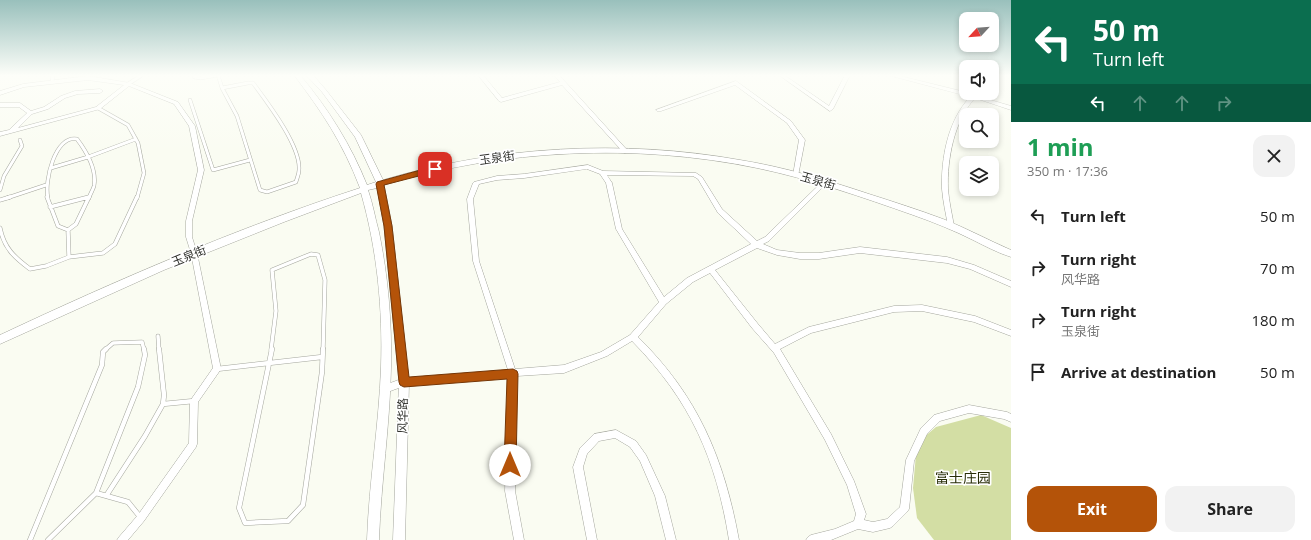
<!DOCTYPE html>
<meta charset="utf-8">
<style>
:root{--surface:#fff;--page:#f2f2f2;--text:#222;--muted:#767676;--accent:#b45309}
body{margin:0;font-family:"Open Sans","Noto Sans SC",sans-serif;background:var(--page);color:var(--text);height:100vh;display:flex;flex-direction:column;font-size:15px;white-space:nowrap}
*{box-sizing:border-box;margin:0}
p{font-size:13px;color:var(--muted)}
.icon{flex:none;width:22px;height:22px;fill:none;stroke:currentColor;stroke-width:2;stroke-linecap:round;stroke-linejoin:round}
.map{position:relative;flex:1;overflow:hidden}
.sheet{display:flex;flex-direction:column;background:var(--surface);width:300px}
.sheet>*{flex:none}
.hud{background:#0b6e4f;color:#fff;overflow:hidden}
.needle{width:26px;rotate:244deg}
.buttons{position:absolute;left:959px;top:12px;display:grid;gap:8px}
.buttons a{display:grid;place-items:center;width:40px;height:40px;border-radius:8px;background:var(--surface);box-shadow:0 2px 6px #0003;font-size:20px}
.pin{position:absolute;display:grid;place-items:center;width:34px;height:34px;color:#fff;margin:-17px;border-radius:8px;box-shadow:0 2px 6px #0006}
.me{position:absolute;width:44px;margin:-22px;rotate:0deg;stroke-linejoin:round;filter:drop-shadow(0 0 3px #0008)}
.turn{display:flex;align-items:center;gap:14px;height:84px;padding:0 16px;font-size:18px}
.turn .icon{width:52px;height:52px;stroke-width:2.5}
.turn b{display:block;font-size:28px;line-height:34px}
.lanes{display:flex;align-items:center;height:38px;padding:0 16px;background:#0003;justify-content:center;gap:20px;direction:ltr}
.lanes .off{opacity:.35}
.round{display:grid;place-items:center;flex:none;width:42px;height:42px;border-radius:12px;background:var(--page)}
.summary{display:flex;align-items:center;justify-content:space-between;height:68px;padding:0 16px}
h1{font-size:24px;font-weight:700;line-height:30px;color:#1e9e55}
.primary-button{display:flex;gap:8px;margin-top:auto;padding:8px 16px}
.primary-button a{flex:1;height:46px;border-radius:12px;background:var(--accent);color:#fff;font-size:16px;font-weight:700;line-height:46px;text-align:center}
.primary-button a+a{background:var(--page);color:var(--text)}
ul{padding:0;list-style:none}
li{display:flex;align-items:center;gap:12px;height:52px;padding:0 16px}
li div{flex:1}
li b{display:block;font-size:15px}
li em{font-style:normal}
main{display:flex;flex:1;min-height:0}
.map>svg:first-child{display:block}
</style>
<main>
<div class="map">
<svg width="1011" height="540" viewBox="0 0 1011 540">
<rect width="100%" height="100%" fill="#fafcf2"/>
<!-- green -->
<path fill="#d3dea4" d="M981 415 1011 428V540H934L917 518 913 488 917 443 936 427Z"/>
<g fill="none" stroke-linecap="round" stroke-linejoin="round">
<defs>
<path id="service-far2" d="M194 75V77L201 78 218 75
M218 75 222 88
M52 82 53 75
M248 83H253C267 102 301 146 299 170 299 174 297 178 296 182L267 192 260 190 237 116 222 88Z
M128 84 142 75
M190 100 213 170 250 160
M98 108 128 125 138 143 144 173 137 198
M51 168 88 157 136 139
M0 190 4 176 22 146 20 140
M7 198 46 185
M48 198C44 181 55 135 77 139 86 151 97 170 94 186 93 190 90 194 89 198
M87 198 89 197"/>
<path id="service-far1" d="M47 197 58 226 68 230
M0 200 10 197
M50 207 89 197
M0 228C4 248 14 257 30 269L46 266 69 257 103 253 115 244 137 197
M68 230 69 257
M68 230 76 224 89 197
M158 336 159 350
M105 350 113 343 142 342 144 350
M271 350 276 311 272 270 311 254 318 255 325 280 323 350"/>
<path id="service" d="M272 349 239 508 245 523 288 521 303 505 322 372 323 349
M217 369 322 357
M163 404 194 401
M96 493 128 502 141 518
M106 496 145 436 163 404 164 395 159 349
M30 540 102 365 103 352 106 349
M48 540 96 493 138 387 145 355 144 349"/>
<path id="minor" d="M478 75H483L502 98 560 82 554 75H559L628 151 625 153 623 152 562 85 501 102 499 101Z
M779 75H784L829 106 845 75H850L833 109 830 111Z
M888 75H896L973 94 974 93H980L977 96 1011 106V110L975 98C954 121 947 159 948 189 949 202 952 214 954 226L953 228H949L948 226C946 214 943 202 942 189 941 158 948 120 970 97Z
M994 75H999L992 82V77Z
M88 76 130 83 178 102 195 126 204 170 192 221V237L197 253 221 369 198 402 197 444 196 447 144 521 128 540H117L119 537 138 515 189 443 190 401 213 368 191 253 186 237V221L198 170 189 126 174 104 129 86 100 109 0 136V132L9 130 27 113 19 107H0V103H20L31 111 44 107 61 96 75 91 100 89 103 91 100 93 78 94 65 98 48 109 32 114 18 128 96 107 124 85 88 80 24 87 0 95V91L23 84Z
M736 81 791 121 805 140 798 176H794L793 175 799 140 787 123 735 85 661 111H657L656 110Z
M588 165 603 171 696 173 702 177 722 209 757 241 765 237 822 182H826L827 183 769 241 763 244 777 250 800 253H819L860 247 947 257 974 265 1011 281V287L970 269 947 263 860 253 819 259H800L777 255 757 248 715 270 758 324 775 344 809 327 894 306 922 305 975 316 1011 330V336L974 322 922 311 894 312 811 333 780 349 831 434 854 481 866 514 864 520 873 522 887 519 900 507 906 460 921 428 934 415 969 405 1007 412 1011 414V422L1004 419 969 413 940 421 927 434 914 461 909 509 907 512 893 526 890 528 873 532 858 529 831 540H806L808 537 811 535 835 529 854 521 856 514 847 485 825 440 774 353 752 328 710 273 693 282 666 304 638 337C698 396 724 458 739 540H729C716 459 691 401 632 341L607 356 564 373 517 376 515 491 524 540H514L505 491 509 377 404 386 385 393 382 392 381 389 382 386 404 378 508 370 473 261 467 199 473 183 474 182 497 176 524 174ZM587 169 600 174 606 183 616 229 659 302 630 335 601 352 564 365 515 369 479 261 473 199 479 184 497 180 524 178ZM607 175 693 176 698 179 718 213 751 244 687 278 664 297 622 229 612 183Z
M616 430 636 441 646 455 665 496 676 540H666L655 496 640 461 630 447 615 438 599 441 587 454 583 467 597 540H587L573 467 580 448 594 434Z"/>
<path id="tertiary" d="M294 75H300C328 108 351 145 367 185L376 182 355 137 322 92 306 75H313L326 90 361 135 383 180C497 146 623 139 740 160 784 167 827 180 869 194 894 202 919 210 943 219 966 228 988 240 1011 250V257C998 253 985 246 973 240 953 230 933 222 913 215 862 197 810 179 757 168 636 143 503 149 384 185L392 226 409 382 405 540H393L399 382 384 226 377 188 368 190C373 204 375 218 379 232 388 276 392 322 391 367 390 425 381 482 379 540H367C369 482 379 425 381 367 383 309 377 249 361 193L284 222 164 270 0 344V335C117 280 237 228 360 188 343 143 322 112 294 75Z"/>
</defs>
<!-- service-far2 casing -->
<use href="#service-far2" stroke="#a4a69d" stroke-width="4"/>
<!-- service-far1 casing -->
<use href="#service-far1" stroke="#a4a69d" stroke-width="4.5"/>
<!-- service casing -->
<use href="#service" stroke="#a4a69d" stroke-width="5.5"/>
<!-- minor casing -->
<use href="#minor" stroke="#a4a69d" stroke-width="1"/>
<!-- tertiary casing -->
<use href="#tertiary" stroke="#a4a69d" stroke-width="1"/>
<!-- service-far2 -->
<use href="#service-far2" stroke="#fff" stroke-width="3"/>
<!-- service-far1 -->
<use href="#service-far1" stroke="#fff" stroke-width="3.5"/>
<!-- service -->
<use href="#service" stroke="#fff" stroke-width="4.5"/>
<!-- minor -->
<use href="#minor" fill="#fff" fill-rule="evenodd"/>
<!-- tertiary -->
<use href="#tertiary" fill="#fff" fill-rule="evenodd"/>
</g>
<!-- sky -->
<linearGradient id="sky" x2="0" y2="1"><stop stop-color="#99c0bc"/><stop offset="0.5" stop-color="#fdfef9"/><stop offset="1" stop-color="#fdfef9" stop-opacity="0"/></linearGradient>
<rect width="1011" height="151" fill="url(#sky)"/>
<!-- route -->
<path fill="#b45309" stroke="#753606" d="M435 166 439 169 438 171 384 185 392 226 409 377 513 369 517 371 518 374 516 465 514 469 510 471 506 469 504 465 507 379 404 387 400 385 399 382 384 226 376 184 377 182Z"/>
<g text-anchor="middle" stroke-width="3.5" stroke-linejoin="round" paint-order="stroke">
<!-- street labels -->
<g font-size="12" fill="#333430" stroke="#fff">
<text transform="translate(497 158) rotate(-8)" y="4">玉泉街</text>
<text transform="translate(818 181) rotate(16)" y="4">玉泉街</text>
<text transform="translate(189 256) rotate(-22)" y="4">玉泉街</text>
<text transform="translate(403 416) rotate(-89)" y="4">风华路</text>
</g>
<!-- near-park labels -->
<g font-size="14" fill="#292e08" stroke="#fff">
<text x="963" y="483">富士庄园</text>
</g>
</g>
</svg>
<div class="buttons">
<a><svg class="needle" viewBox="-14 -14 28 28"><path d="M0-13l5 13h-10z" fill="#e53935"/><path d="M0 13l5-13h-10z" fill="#767676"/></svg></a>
<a><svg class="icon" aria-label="sound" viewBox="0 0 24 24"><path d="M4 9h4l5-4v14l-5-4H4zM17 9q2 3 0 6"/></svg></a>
<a><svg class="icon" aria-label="search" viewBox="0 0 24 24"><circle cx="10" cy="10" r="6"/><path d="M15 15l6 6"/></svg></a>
<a><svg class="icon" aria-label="layers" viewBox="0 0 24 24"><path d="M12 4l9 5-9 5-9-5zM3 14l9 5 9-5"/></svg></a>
</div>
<div class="pin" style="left:435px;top:169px;background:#d93025"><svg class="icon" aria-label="arrive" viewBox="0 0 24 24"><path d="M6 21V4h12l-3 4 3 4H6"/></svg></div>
<svg class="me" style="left:510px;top:465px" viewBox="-20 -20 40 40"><circle r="19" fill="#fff"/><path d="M0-13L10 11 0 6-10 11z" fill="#b45309"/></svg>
</div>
<section class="sheet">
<div class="hud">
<div class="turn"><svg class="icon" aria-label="left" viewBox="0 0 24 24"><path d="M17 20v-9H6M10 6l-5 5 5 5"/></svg><div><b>50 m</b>Turn left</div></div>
<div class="lanes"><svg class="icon" aria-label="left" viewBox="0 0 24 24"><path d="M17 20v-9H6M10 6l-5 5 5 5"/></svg><svg class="icon off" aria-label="ahead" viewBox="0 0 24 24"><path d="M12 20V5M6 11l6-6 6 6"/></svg><svg class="icon off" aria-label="ahead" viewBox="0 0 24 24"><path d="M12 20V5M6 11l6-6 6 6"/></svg><svg class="icon off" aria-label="right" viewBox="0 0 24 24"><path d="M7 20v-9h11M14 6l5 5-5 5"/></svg></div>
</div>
<div class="summary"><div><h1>1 min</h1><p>350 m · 17:36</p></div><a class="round"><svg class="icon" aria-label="close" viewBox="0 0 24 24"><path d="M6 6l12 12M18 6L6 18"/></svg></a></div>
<ul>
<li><svg class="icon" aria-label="left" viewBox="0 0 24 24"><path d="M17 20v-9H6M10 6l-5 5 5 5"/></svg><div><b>Turn left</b></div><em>50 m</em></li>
<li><svg class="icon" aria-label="right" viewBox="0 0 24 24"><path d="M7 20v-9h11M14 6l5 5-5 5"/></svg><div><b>Turn right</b><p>风华路</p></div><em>70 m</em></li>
<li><svg class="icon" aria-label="right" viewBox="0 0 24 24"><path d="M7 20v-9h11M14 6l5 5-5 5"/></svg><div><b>Turn right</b><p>玉泉街</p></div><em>180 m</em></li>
<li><svg class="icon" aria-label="arrive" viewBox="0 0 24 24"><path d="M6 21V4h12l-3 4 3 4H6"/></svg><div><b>Arrive at destination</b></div><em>50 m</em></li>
</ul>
<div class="primary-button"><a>Exit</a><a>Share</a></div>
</section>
</main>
